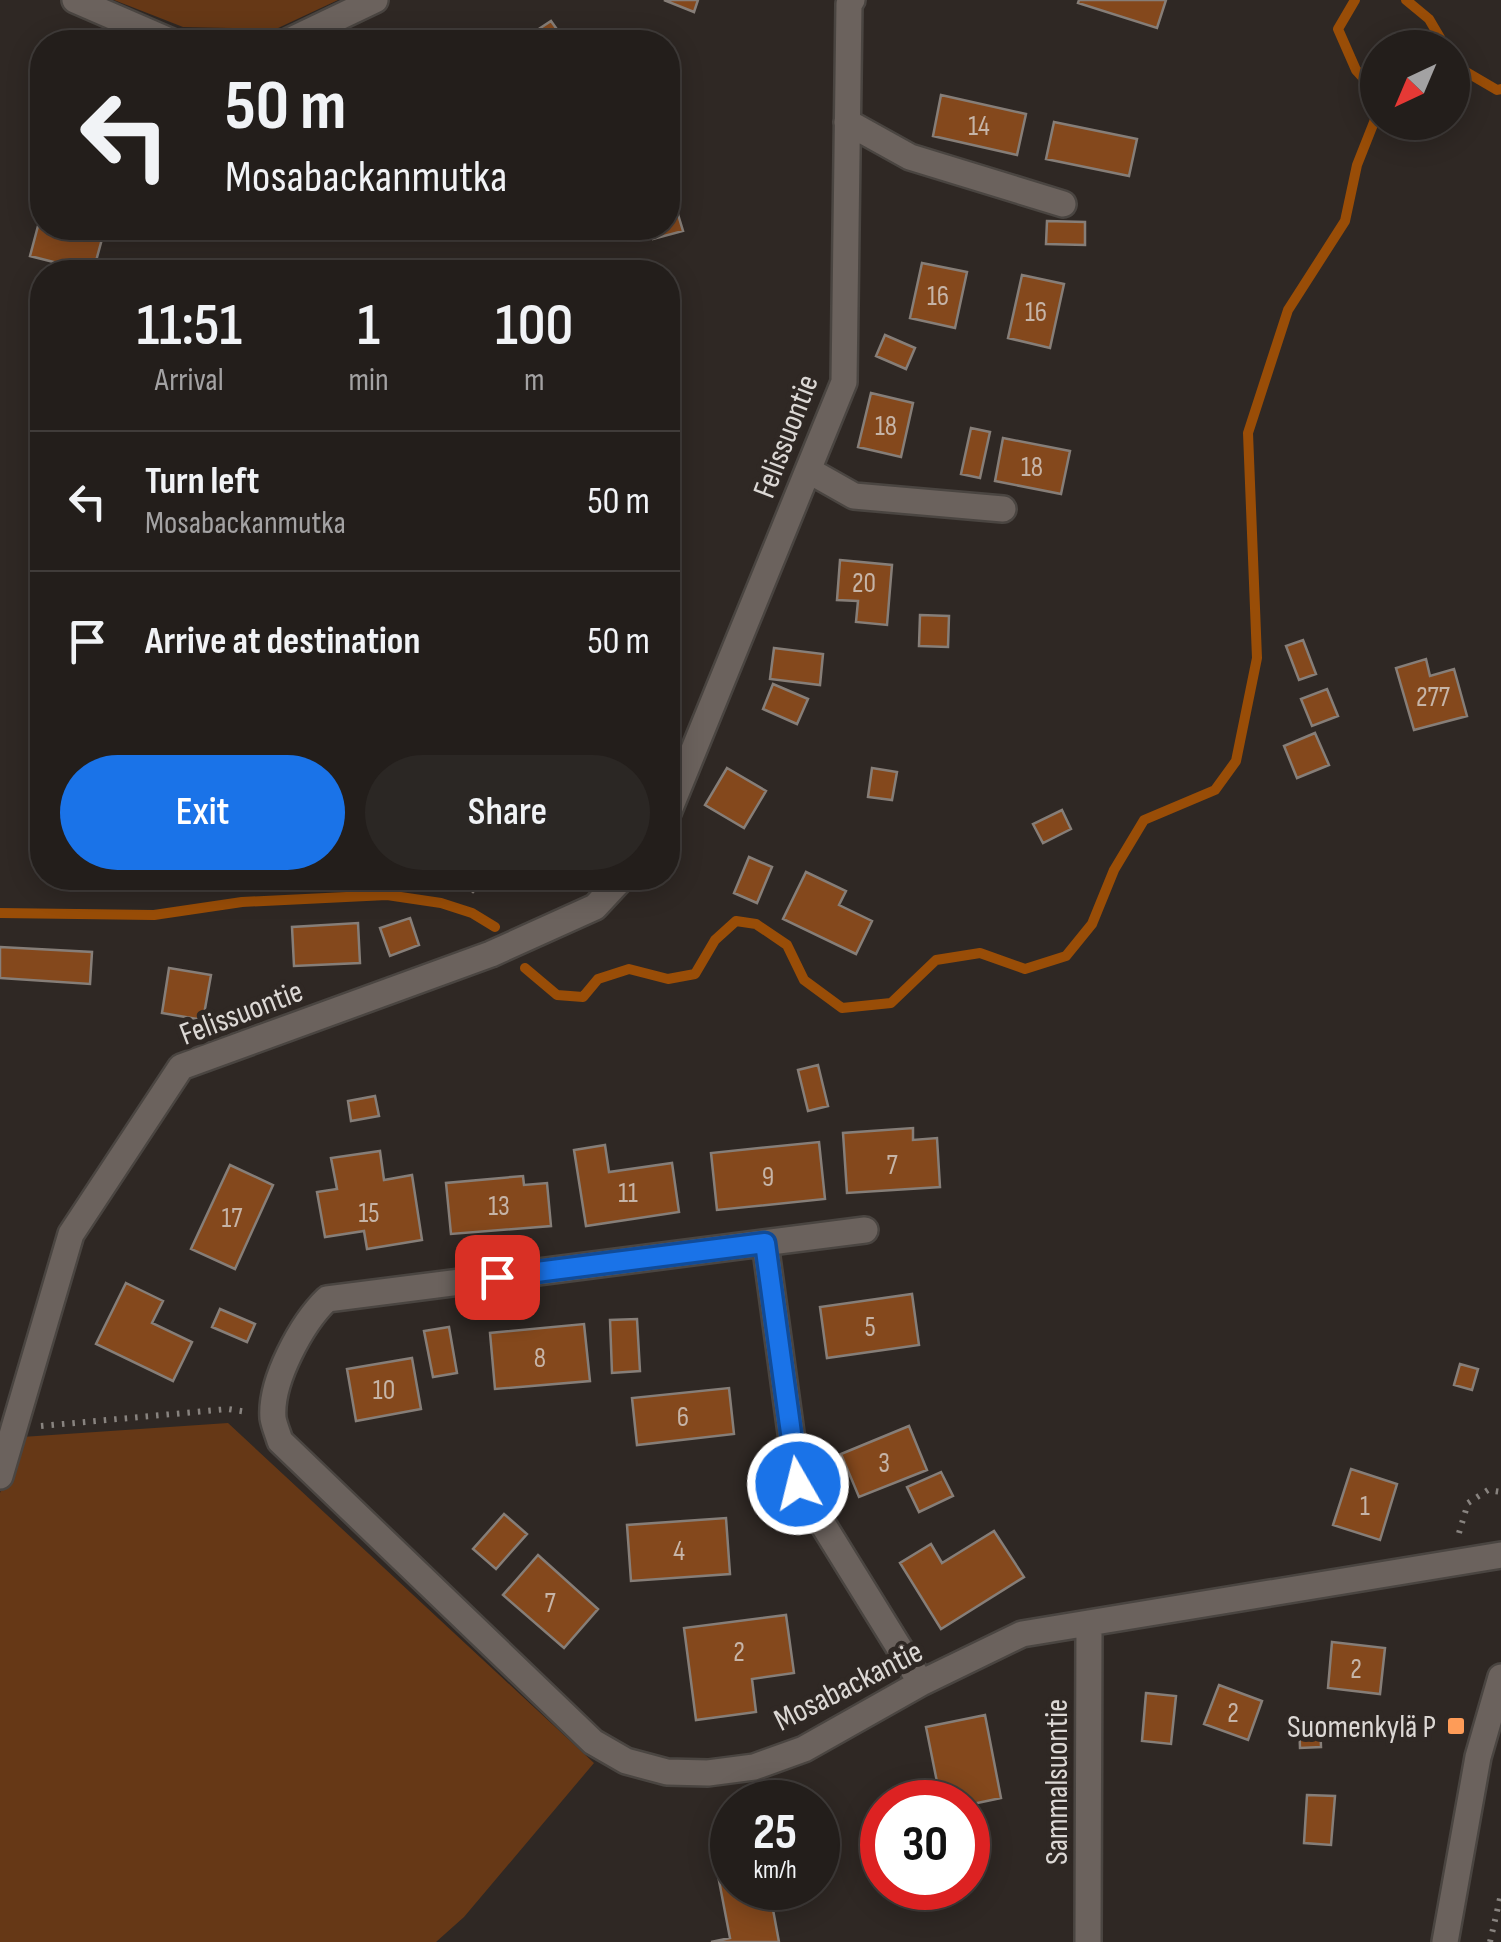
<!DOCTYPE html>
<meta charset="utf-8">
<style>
:root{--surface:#231e1b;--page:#2b2724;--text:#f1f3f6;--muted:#a3a2a3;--line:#403c3a;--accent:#1a73e8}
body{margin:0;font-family:"Sofia Sans Condensed",sans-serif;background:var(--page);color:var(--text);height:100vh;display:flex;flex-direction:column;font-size:38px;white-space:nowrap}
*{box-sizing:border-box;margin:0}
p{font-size:32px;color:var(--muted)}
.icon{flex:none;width:55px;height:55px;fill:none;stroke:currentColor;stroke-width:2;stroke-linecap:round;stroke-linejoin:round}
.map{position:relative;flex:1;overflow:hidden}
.details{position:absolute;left:30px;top:260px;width:650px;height:630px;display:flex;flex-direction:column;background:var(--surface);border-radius:40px;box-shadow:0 5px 25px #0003,0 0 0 2px var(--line)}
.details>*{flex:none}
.banner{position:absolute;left:30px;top:30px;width:650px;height:210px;border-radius:40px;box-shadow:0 5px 25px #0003,0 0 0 2px var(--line);background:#231e1b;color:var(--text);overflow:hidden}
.needle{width:65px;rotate:224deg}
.controls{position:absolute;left:1360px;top:30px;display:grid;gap:20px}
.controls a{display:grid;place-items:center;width:110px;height:110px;border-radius:50%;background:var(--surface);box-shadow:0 5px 25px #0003,0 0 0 2px var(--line);font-size:50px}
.speed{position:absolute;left:710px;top:1780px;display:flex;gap:20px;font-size:50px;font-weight:700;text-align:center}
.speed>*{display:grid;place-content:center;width:130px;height:130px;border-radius:50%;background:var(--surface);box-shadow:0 5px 25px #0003,0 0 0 2px var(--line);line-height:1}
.speed small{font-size:25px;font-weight:400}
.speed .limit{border:15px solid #d22;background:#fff;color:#111}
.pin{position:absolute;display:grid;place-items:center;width:85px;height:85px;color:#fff;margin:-42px;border-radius:20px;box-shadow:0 5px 15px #0006}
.me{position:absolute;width:110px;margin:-55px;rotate:352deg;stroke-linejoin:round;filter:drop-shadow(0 0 8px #0008)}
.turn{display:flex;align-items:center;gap:35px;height:210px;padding:0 30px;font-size:45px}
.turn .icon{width:130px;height:130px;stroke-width:2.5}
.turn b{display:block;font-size:70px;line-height:85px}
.eta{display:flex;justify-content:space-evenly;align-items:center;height:170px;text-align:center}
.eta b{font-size:60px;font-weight:600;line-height:70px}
.action{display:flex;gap:20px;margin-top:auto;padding:20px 30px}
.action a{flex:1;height:115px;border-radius:60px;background:var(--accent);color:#fff;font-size:40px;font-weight:600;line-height:115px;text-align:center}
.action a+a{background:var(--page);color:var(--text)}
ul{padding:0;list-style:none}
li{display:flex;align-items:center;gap:30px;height:140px;padding:0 30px;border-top:2px solid var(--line)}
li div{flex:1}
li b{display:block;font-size:38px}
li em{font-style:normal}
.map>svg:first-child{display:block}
</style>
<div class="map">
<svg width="1501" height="1942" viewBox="0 0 1501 1942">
<rect width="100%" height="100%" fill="#2f2824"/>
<!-- green -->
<path fill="#663816" d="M114 0H338L276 29 183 27Z
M228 1423 594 1763 464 1917 436 1942H0V1493L22 1437Z"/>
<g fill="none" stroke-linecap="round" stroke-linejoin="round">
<!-- stream -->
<path stroke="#994d07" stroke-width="10" d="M1355 0 1338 29 1356 70 1378 94
M1406 0 1429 19 1446 48
M1452 59 1456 66 1497 90 1501 89
M0 913 154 915 242 902 387 895 441 903 472 913 495 927
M525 968 557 995 583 997 598 979 629 969 668 979 695 974 715 940 736 921 756 924 787 945 804 980 842 1008 891 1003 936 960 980 953 1025 969 1066 956 1092 924 1114 870 1144 820 1215 790 1236 761 1257 658 1248 433 1288 310 1345 221 1357 165 1378 112"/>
</g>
<!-- building -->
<path fill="#84481c" stroke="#867e78" stroke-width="2.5" d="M664 0H698L694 12Z
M1079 0H1166L1157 28 1078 3Z
M551 21 566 42H519Z
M941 95 1026 114 1017 155 933 136Z
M1054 122 1137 139 1129 176 1046 159Z
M670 188 683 231 653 239 650 228H668V189Z
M42 211V228H105L93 272 30 256Z
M1047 221 1085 222V245L1046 244Z
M922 263 967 272 955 328 910 318Z
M1022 275 1064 284 1050 348 1008 338Z
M885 335 915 348 906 369 876 356Z
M871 393 913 403 901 457 858 447Z
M971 428 990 432 980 478 961 474Z
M1003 438 1070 451 1061 494 995 481Z
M840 560 892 565 887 625 856 622 858 601 837 600Z
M920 615 949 616 948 647 919 646Z
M1303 640 1316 674 1299 680 1286 646Z
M774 648 823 654 820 685 770 679Z
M1426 659 1430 676 1454 669 1467 716 1414 730 1396 668Z
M773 684 808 699 797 724 763 709Z
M1327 689 1338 716 1312 726 1301 699Z
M1315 733 1329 765 1297 778 1284 746Z
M727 768 766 791 744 828 705 805Z
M872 768 897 772 892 800 868 797Z
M1062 810 1071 829 1043 843 1033 824Z
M749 857 772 867 757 903 734 893Z
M806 872 846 891 839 905 872 921 856 954 783 919Z
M457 878H486L473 892Z
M410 918 419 945 390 956 380 928Z
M358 923 360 963 294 966 292 927Z
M0 947 92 952 90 984 0 978Z
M169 968 211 975 203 1020 162 1013Z
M818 1065 828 1106 808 1111 798 1070Z
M375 1096 379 1116 351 1121 348 1101Z
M913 1128V1140L937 1138 940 1187 847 1193 843 1133Z
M819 1142 825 1199 717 1210 711 1153Z
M605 1145 609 1172 672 1163 679 1212 586 1226 574 1150Z
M380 1151 384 1180 412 1175 422 1240 367 1249 364 1231 325 1237 317 1192 337 1189 331 1158Z
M230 1165 273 1185 235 1269 191 1249Z
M523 1176 524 1185 547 1183 551 1226 451 1234 446 1183Z
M126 1283 163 1301 152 1323 192 1342 173 1381 96 1344Z
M912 1294 919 1345 827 1358 820 1307Z
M220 1309 255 1324 247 1342 212 1327Z
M637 1319 640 1371 612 1373 610 1320Z
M584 1324 590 1381 495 1389 490 1333Z
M449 1327 457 1373 433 1377 424 1331Z
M412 1358 421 1409 356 1421 347 1369Z
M1460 1364 1478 1369 1472 1390 1454 1385Z
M729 1388 734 1434 637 1445 632 1398Z
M909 1426 927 1470 859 1497 841 1454Z
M1351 1469 1397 1484 1380 1540 1333 1525Z
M941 1472 953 1496 919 1512 907 1487Z
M504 1514 527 1534 496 1569 473 1549Z
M726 1518 730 1574 631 1581 627 1525Z
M994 1531 1024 1577 941 1629 900 1563 931 1544 942 1563Z
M538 1555 598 1609 564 1648 503 1595Z
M786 1615 794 1673 752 1679 756 1712 696 1720 684 1628Z
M1332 1642 1385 1648 1380 1694 1328 1688Z
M1219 1685 1262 1701 1248 1740 1204 1724Z
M1146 1693 1176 1696 1171 1744 1142 1741Z
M985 1715 1001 1798 968 1805 941 1802 926 1727Z
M1299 1721H1320L1321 1747 1300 1748Z
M1307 1795 1335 1796 1331 1845 1304 1843Z
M732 1862V1888H769L779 1942H711L730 1938 716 1865Z"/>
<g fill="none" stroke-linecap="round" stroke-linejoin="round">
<defs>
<path id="minor" d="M75 0 172 42
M287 42 375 0
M847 122 910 157 1063 204
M808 470 854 496 1003 509
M668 813 844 382 849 4 852 0
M865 1230 327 1299C302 1323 270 1381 273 1418 274 1425 278 1434 280 1441L593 1742 626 1761 667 1772 708 1773 754 1767 804 1749 921 1683 1022 1634 1501 1555
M765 1243 798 1484 921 1683
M0 1476 71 1234 181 1067 491 954 595 907 622 878
M1088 1942 1089 1623
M1445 1942 1478 1757 1501 1677"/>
</defs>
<!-- minor casing -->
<use href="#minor" stroke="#4a4541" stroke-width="30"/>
<!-- path -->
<path stroke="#88837f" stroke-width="6" stroke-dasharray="2.5 8" stroke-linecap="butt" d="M41 1426 228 1409 247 1412
M1459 1533 1468 1503 1488 1490 1501 1492
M1490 1942 1501 1894"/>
<!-- minor -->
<use href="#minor" stroke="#6b625d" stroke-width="25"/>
</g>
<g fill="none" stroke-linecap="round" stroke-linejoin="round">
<defs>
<path id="route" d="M497 1277 765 1243 798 1484"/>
</defs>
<!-- route casing -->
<use href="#route" stroke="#114b97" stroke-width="25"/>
<!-- route -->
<use href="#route" stroke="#1a73e8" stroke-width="18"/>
</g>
<!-- markers -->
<rect fill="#fe9c58" stroke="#2f2824" stroke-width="4" x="1446" y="1716" width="20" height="20" rx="5"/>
<g text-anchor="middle" stroke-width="10" stroke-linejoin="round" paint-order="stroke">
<!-- number labels -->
<g font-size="28" fill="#c6b4a7">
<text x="979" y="135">14</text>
<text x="938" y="305">16</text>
<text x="1036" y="321">16</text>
<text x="886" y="435">18</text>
<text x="1032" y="476">18</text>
<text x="864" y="592">20</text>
<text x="1433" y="706">277</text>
<text x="892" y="1174">7</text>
<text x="768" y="1186">9</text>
<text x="628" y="1202">11</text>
<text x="499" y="1215">13</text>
<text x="369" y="1222">15</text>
<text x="232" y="1227">17</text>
<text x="870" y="1336">5</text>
<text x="540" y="1367">8</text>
<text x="384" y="1399">10</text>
<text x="683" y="1426">6</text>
<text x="884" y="1472">3</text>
<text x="1365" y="1515">1</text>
<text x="679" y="1560">4</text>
<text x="550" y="1612">7</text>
<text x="739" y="1661">2</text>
<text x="1356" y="1678">2</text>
<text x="1233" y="1722">2</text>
</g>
<!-- street labels -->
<g font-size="32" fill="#dcd8d5" stroke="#2f2824">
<text transform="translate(785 436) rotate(-69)" y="11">Felissuontie</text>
<text transform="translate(241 1012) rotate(-21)" y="11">Felissuontie</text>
<text transform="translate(848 1685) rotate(-27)" y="11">Mosabackantie</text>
<text transform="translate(1056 1782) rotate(-90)" y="11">Sammalsuontie</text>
</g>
<!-- poi labels -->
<g font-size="32" fill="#dcd8d5" stroke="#2f2824" text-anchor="end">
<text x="1436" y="1737">Suomenkylä P</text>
</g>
</g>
</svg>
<div class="controls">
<a><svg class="needle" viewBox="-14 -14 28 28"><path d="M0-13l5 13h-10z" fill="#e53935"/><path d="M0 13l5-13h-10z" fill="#a3a2a3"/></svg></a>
</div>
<div class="speed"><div>25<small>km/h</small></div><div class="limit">30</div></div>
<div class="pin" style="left:497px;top:1277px;background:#d93025"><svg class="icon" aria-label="arrive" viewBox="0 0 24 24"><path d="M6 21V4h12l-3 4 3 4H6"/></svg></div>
<svg class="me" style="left:798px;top:1484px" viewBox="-20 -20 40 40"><circle r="17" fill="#1a73e8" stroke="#fff" stroke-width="3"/><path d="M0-11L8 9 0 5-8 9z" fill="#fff"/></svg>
<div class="banner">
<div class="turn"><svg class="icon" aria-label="left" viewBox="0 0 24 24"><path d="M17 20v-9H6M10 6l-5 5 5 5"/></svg><div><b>50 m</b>Mosabackanmutka</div></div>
</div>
<section class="details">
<div class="eta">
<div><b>11:51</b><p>Arrival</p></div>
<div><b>1</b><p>min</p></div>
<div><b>100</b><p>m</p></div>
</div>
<ul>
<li><svg class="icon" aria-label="left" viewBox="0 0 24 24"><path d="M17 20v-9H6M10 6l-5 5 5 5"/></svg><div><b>Turn left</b><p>Mosabackanmutka</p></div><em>50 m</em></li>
<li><svg class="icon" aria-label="arrive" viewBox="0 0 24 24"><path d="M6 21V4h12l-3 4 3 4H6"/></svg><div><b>Arrive at destination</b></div><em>50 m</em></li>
</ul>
<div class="action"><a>Exit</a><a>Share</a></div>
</section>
</div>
